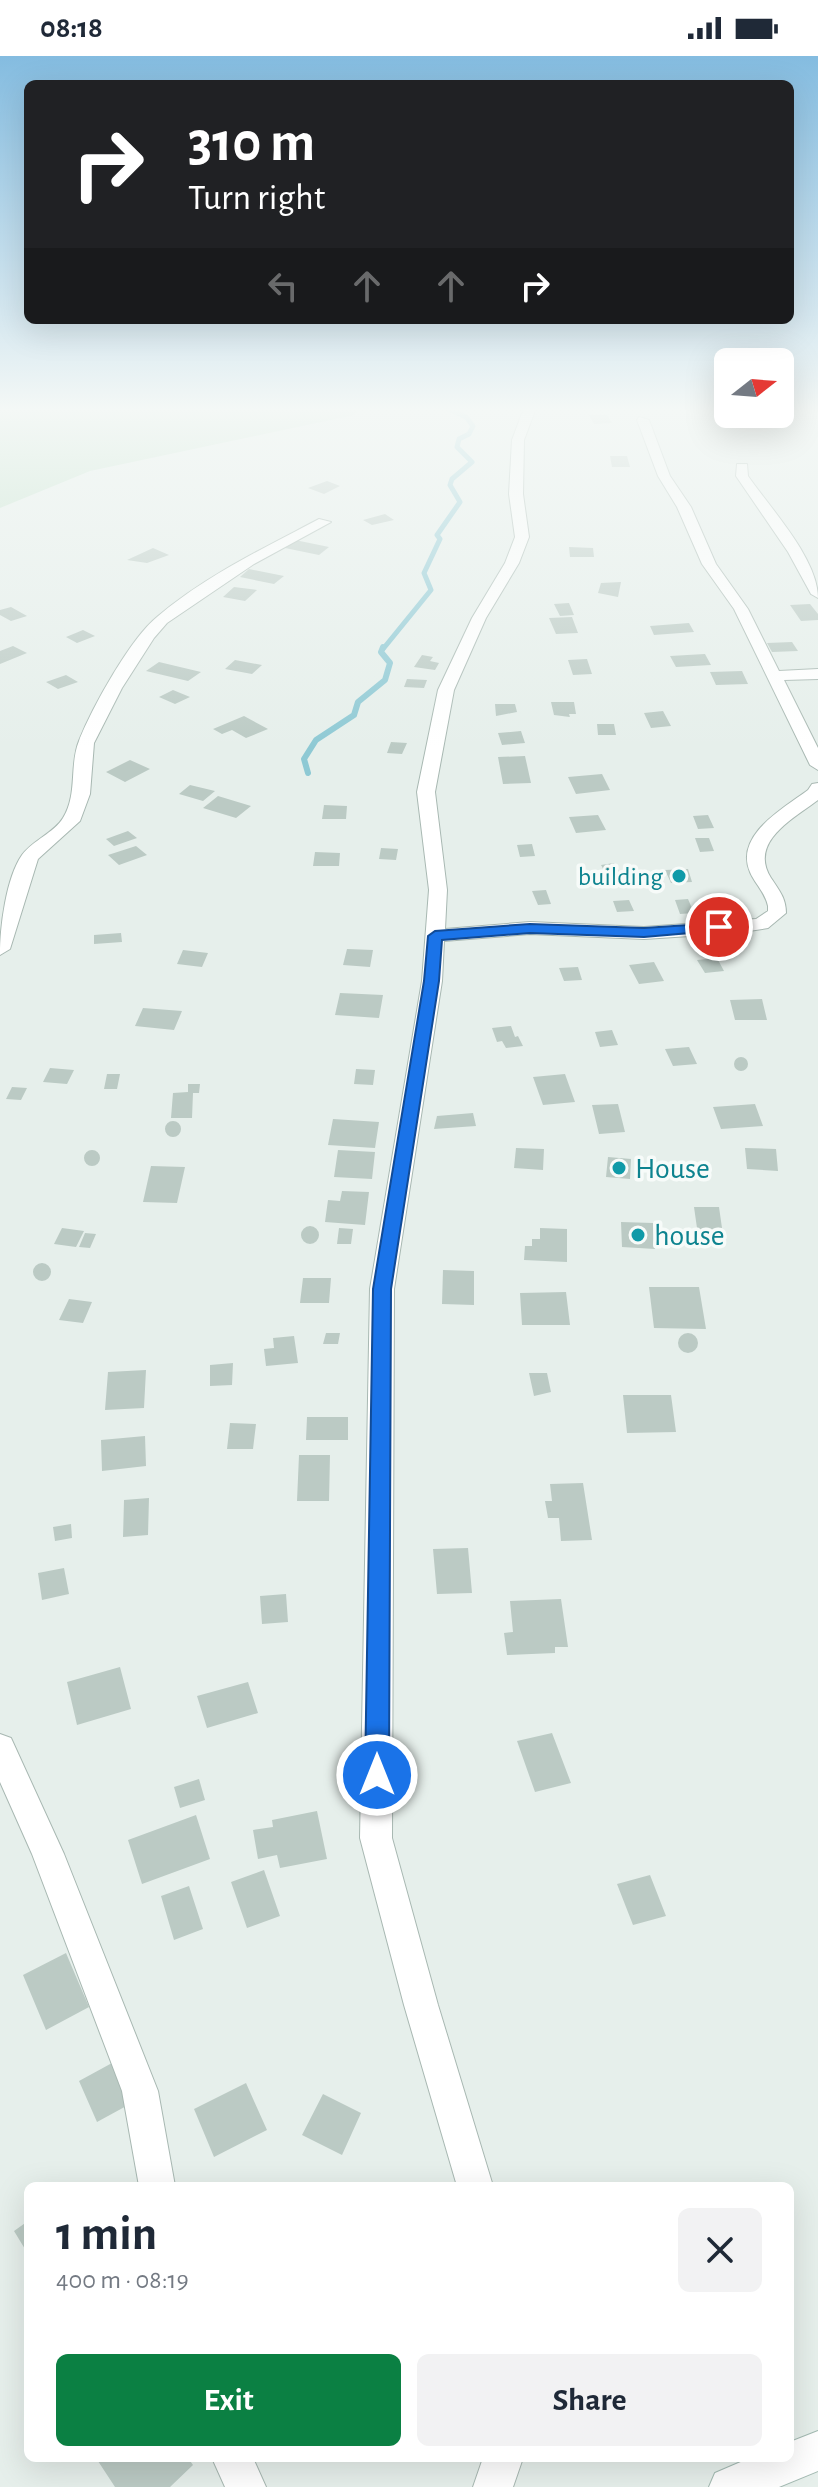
<!DOCTYPE html>
<meta charset="utf-8">
<style>
:root{--surface:#fff;--page:#f2f2f3;--text:#1f2937;--muted:#747a83;--accent:#0b8043}
body{margin:0;font-family:"Alegreya Sans",sans-serif;background:var(--page);color:var(--text);height:100vh;display:flex;flex-direction:column;font-size:30px;white-space:nowrap}
*{box-sizing:border-box;margin:0}
p{font-size:26px;color:var(--muted)}
.icon{flex:none;width:44px;height:44px;fill:none;stroke:currentColor;stroke-width:2;stroke-linecap:round;stroke-linejoin:round}
.map{position:relative;flex:1;overflow:hidden}
.drawer{position:absolute;left:24px;top:2126px;width:770px;height:280px;display:flex;flex-direction:column;background:var(--surface);border-radius:12px;box-shadow:0 8px 32px #0002}
.drawer>*{flex:none}
.top-card{position:absolute;left:24px;top:24px;width:770px;height:244px;border-radius:12px;box-shadow:0 8px 32px #0002;background:#202124;color:#fff;overflow:hidden}
.needle{width:52px;rotate:73deg}
.controls{position:absolute;left:714px;top:292px;display:grid;gap:16px}
.controls a{display:grid;place-items:center;width:80px;height:80px;border-radius:12px;background:var(--surface);box-shadow:0 8px 32px #0002;font-size:40px}
.pin{position:absolute;display:grid;place-items:center;width:68px;height:68px;color:#fff;margin:-34px;border:4px solid #fff;border-radius:50%;box-shadow:0 2px 8px #0007}
.me{position:absolute;width:88px;margin:-44px;rotate:0deg;stroke-linejoin:round;filter:drop-shadow(0 0 6px #0008)}
.turn{display:flex;align-items:center;gap:28px;height:168px;padding:0 32px;font-size:36px}
.turn .icon{width:104px;height:104px;stroke-width:2.5}
.turn b{display:block;font-size:56px;line-height:68px}
.lanes{display:flex;align-items:center;height:76px;padding:0 32px;background:#0003;justify-content:center;gap:40px;direction:ltr}
.lanes .off{opacity:.35}
.round{display:grid;place-items:center;flex:none;width:84px;height:84px;border-radius:12px;background:var(--page)}
.overview{display:flex;align-items:center;justify-content:space-between;height:136px;padding:0 32px}
h1{font-size:48px;font-weight:700;line-height:60px}
.cta{display:flex;gap:16px;margin-top:auto;padding:16px 32px}
.cta a{flex:1;height:92px;border-radius:12px;background:var(--accent);color:#fff;font-size:32px;font-weight:700;line-height:92px;text-align:center}
.cta a+a{background:var(--page);color:var(--text)}
.status{display:flex;justify-content:space-between;align-items:center;height:56px;padding:0 40px;background:var(--surface);direction:ltr}
.status svg{height:22px;fill:currentColor}
.map>svg:first-child{display:block}
</style>
<div class="status"><b>08:18</b><svg viewBox="0 0 49 12"><path d="M0 12V9h3v3zM5 12V6h3v6zM10 12V3h3v9zM15 12V0h3v12zM26 1h20v11H26zM47 4h2v5h-2z"/></svg></div>
<div class="map">
<svg width="818" height="2431" viewBox="0 0 818 2431">
<rect width="100%" height="100%" fill="#e6efeb"/>
<!-- green -->
<path fill="#bfe0c8" d="M0 352H359L354 359 90 415 0 452Z"/>
<g fill="none" stroke-linecap="round" stroke-linejoin="round">
<!-- stream-far1 -->
<path stroke="#8ec9d4" stroke-width="5" d="M383 593 431 534 424 517 440 483 437 479 460 446 450 429 452 423 472 406 457 391 459 383 469 378 473 370 466 361 446 352"/>
<!-- stream -->
<path stroke="#8ec9d4" stroke-width="6" d="M308 717 304 703 316 684 354 659 358 646 385 624 390 607 381 596 383 591"/>
</g>
<!-- building -->
<path fill="#bbcac4" d="M589 359H607L612 367 594 368Z
M610 400H627L630 411H612Z
M327 425 340 430 324 438 308 432Z
M385 458 394 464 372 469 363 464Z
M295 484 329 491 319 499 285 492Z
M569 491 593 492 594 501H570Z
M153 492 169 499 147 507 127 504Z
M249 513 284 520 274 528 240 521Z
M621 526 618 541 598 537 601 527Z
M234 531 257 534 245 545 223 541Z
M569 547 574 559 560 560 554 548Z
M810 548 818 558V564L801 565 790 549Z
M11 551 27 560 11 565 0 559V554Z
M572 561 578 577 556 578 549 562Z
M689 567 694 576 654 579 650 570Z
M83 574 95 580 77 587 66 581Z
M792 586 798 595 772 596 767 587Z
M13 590 27 597 0 608V595Z
M705 598 711 609 676 611 670 600Z
M422 599 433 601 430 605 439 607 435 614 414 611Z
M587 603 592 618 573 619 568 604Z
M235 604 262 609 252 618 225 613Z
M159 606 201 616 188 625 146 615Z
M742 615 748 628 716 629 710 616Z
M66 619 78 626 58 633 46 626Z
M407 623 427 624 424 632 404 631Z
M173 634 190 641 175 648 159 641Z
M551 646H574L576 658H569L570 661 554 659Z
M495 648H515L517 656 496 660Z
M663 655 671 670 651 672 644 657Z
M244 660 268 673 246 682 232 674 222 678 213 673Z
M597 668H614L616 679H598Z
M521 675 525 687 502 689 498 677Z
M391 686 407 687 402 698 387 697Z
M525 700 531 727 503 728 498 701Z
M130 704 150 713 125 726 106 716Z
M602 718 610 734 576 738 568 721Z
M190 729 215 735 203 745 179 738Z
M218 740 251 750 236 762 203 752Z
M324 749 347 750 346 763H322Z
M598 759 606 774 576 777 569 761Z
M708 759 714 772 698 773 693 760Z
M128 775 137 782 114 790 106 783Z
M695 782H709L714 795 700 796Z
M532 788 535 800 520 801 517 789Z
M136 790 147 799 119 809 108 799Z
M381 792 398 793 396 804 379 803Z
M315 796 340 797 339 810H313Z
M614 807 623 821 609 823 601 809Z
M688 813 692 826 671 827 665 814Z
M546 834 551 848 538 849 532 835Z
M688 843 694 857 680 858 675 844Z
M629 844 634 855 617 856 613 845Z
M121 877 122 886 94 888V879Z
M347 893 373 894 370 911 343 909Z
M183 894 208 897 202 911 177 908Z
M717 902 724 915 705 917 697 904Z
M654 906 664 925 639 928 629 909Z
M578 911 582 924 564 925 559 912Z
M340 937 383 939 379 962 335 959Z
M762 943 767 964H735L730 944Z
M143 952 182 955 174 974 135 970Z
M511 970 515 981 518 980 523 990 506 992 502 985 497 986 492 972Z
M612 974 618 989 600 991 595 976Z
M689 991 697 1008 673 1010 665 993Z
M734 1008a7 7 0 1 1 14 0a7 7 0 1 1-14 0Z
M50 1012 74 1014 67 1028 43 1026Z
M356 1013 375 1014 373 1029 354 1028Z
M107 1018H120L117 1033H104Z
M565 1018 575 1046 543 1049 533 1021Z
M188 1028H200L199 1037H193L192 1062H171L173 1037 188 1036Z
M12 1031 27 1032 21 1044 6 1043Z
M618 1048 625 1076 599 1078 592 1049Z
M755 1048 763 1070 721 1073 713 1051Z
M473 1057 476 1070 434 1073 437 1060Z
M333 1063 379 1066 375 1092 328 1089Z
M165 1073a8 8 0 1 1 16 0a8 8 0 1 1-16 0Z
M516 1092 544 1093 543 1114 514 1112Z
M745 1092 776 1093 778 1115 747 1113Z
M84 1102a8 8 0 1 1 16 0a8 8 0 1 1-16 0Z
M338 1094 375 1096 372 1123 334 1121Z
M608 1101 631 1103 630 1123 606 1121Z
M151 1110 185 1111 177 1147 143 1146Z
M342 1135 369 1136 365 1169 325 1166 328 1144 340 1145Z
M694 1151H719L723 1179H698Z
M621 1166 653 1167 655 1193 622 1191Z
M301 1179a9 9 0 1 1 18 0a9 9 0 1 1-18 0Z
M62 1172 84 1175 76 1191 54 1188Z
M339 1172 353 1173 351 1188H337Z
M540 1172 567 1173V1206L524 1204 525 1190H532V1183H540Z
M85 1177 96 1178 90 1192 79 1191Z
M33 1216a9 9 0 1 1 18 0a9 9 0 1 1-18 0Z
M443 1214 474 1215V1249L442 1248Z
M303 1222H331L329 1247H300Z
M649 1231H699L706 1273 654 1272Z
M566 1236 570 1269H522L520 1237Z
M69 1243 92 1246 83 1267 59 1264Z
M326 1277H340L338 1288H323Z
M678 1287a10 10 0 1 1 20 0a10 10 0 1 1-20 0Z
M294 1280 298 1307 266 1310 264 1293 274 1292 273 1282Z
M233 1307 232 1329 210 1330V1309Z
M146 1314 144 1352 105 1354 108 1316Z
M529 1317H547L551 1336 534 1340Z
M623 1339H671L676 1376 627 1377Z
M307 1361H348V1384H306Z
M230 1367 256 1368 253 1393H227Z
M145 1380 146 1410 102 1415 101 1384Z
M299 1399H330L329 1445H297Z
M583 1427 592 1484 561 1485 559 1462H548L545 1445H552L550 1428Z
M149 1442 148 1479 123 1481 124 1444Z
M71 1468 72 1482 55 1485 53 1471Z
M468 1492 472 1537 437 1538 433 1493Z
M64 1512 69 1538 42 1544 38 1517Z
M286 1538 288 1566 262 1568 260 1540Z
M561 1543 568 1591H555V1597L507 1599 504 1577 513 1576 510 1545Z
M120 1611 131 1653 77 1669 67 1626Z
M248 1626 258 1657 207 1672 197 1640Z
M552 1677 571 1727 535 1736 517 1685Z
M199 1723 205 1744 180 1752 174 1731Z
M317 1755 327 1803 280 1812 277 1799 258 1803 253 1774 273 1771 272 1764Z
M196 1759 210 1803 142 1828 128 1784Z
M264 1814 280 1860 247 1872 231 1826Z
M650 1819 666 1860 633 1869 617 1828Z
M189 1830 203 1873 174 1884 161 1840Z
M66 1897 89 1951 46 1974 23 1919Z
M112 2007 130 2048 97 2066 79 2025Z
M246 2027 267 2074 214 2101 194 2053Z
M323 2038 361 2057 342 2099 302 2079Z
M28 2165V2198L14 2175Z
M96 2402H188L193 2409 170 2431H115Z"/>
<g fill="none" stroke-linecap="round" stroke-linejoin="round">
<defs>
<path id="minor" d="M524 352H536L524 384 523 438 529 481 519 507 486 562 454 634 435 736 447 834 445 873 530 866 644 871 756 863 768 855V850C765 836 755 828 750 816 734 779 784 752 808 734L812 728 818 727V744C794 762 748 786 771 822 779 834 786 842 786 857L768 872 736 877 644 883 530 878 444 885 442 925 394 1233 392 1782 438 1949 493 2130H457L404 1949 360 1782 370 1233 422 925 429 834 417 736 438 634 472 562 505 507 515 481 509 438 512 384Z
M639 361 649 364 670 420 691 451 716 508 748 553 779 615 818 613V623L784 624 818 692V714L810 709 734 553 702 508 677 451 658 420 637 364Z
M737 408H747L748 420C771 453 818 503 818 542L811 538 788 496 736 420Z
M319 463 331 466 254 508 167 567 154 582 122 632 94 687 90 738 80 765 38 803 10 893 0 899C0 871 6 822 22 799 33 784 54 777 63 762 78 738 69 709 79 685 92 652 130 583 157 561 205 520 264 492 319 463Z
M0 1678 11 1682 64 1798 158 2035 175 2130H139L122 2035 32 1798 0 1726Z
M212 2402H253L266 2431H225Z
M483 2402H523L513 2431H473Z"/>
<path id="secondary" d="M818 2375V2415L779 2431H709L715 2417 750 2402H790V2386Z"/>
</defs>
<!-- minor casing -->
<use href="#minor" stroke="#a8b8b2" stroke-width="2"/>
<!-- secondary casing -->
<use href="#secondary" stroke="#a4bbb3" stroke-width="2"/>
<!-- minor -->
<use href="#minor" fill="#fff" fill-rule="evenodd"/>
<!-- secondary -->
<use href="#secondary" fill="#fff" fill-rule="evenodd"/>
</g>
<!-- sky -->
<linearGradient id="sky" x2="0" y2="1"><stop stop-color="#84bce0"/><stop offset="0.51" stop-color="#f4f8f6"/><stop offset="1" stop-color="#f4f8f6" stop-opacity="0"/></linearGradient>
<rect width="818" height="693" fill="url(#sky)"/>
<!-- route -->
<path fill="#1a73e8" stroke="#114b97" stroke-width="2" d="M719 867 724 868V874L644 881 530 877 442 884 439 925 391 1233 389 1719 385 1726 377 1729 369 1726 365 1719 373 1233 424 925 428 880 435 875 530 868 644 872Z"/>
<!-- markers -->
<g fill="#0f9aa8" stroke="#f7fbf9" stroke-width="3">
<circle cx="679" cy="820" r="8"/>
<circle cx="619" cy="1112" r="8"/>
<circle cx="638" cy="1179" r="8"/>
</g>
<g text-anchor="middle" stroke-width="7" stroke-linejoin="round" paint-order="stroke">
<!-- far-culture labels -->
<g font-size="26" fill="#0d838f" stroke="#f7fbf9" text-anchor="end">
<text x="663" y="829">building</text>
</g>
<!-- culture labels -->
<g font-size="30" fill="#0d838f" stroke="#f7fbf9" text-anchor="start">
<text x="635" y="1122">House</text>
<text x="654" y="1189">house</text>
</g>
</g>
</svg>
<div class="controls">
<a><svg class="needle" viewBox="-14 -14 28 28"><path d="M0-13l5 13h-10z" fill="#e53935"/><path d="M0 13l5-13h-10z" fill="#747a83"/></svg></a>
</div>
<div class="pin" style="left:719px;top:871px;background:#d93025"><svg class="icon" aria-label="arrive" viewBox="0 0 24 24"><path d="M6 21V4h12l-3 4 3 4H6"/></svg></div>
<svg class="me" style="left:377px;top:1719px" viewBox="-20 -20 40 40"><circle r="17" fill="#1a73e8" stroke="#fff" stroke-width="3"/><path d="M0-11L8 9 0 5-8 9z" fill="#fff"/></svg>
<div class="top-card">
<div class="turn"><svg class="icon" aria-label="right" viewBox="0 0 24 24"><path d="M7 20v-9h11M14 6l5 5-5 5"/></svg><div><b>310 m</b>Turn right</div></div>
<div class="lanes"><svg class="icon off" aria-label="left" viewBox="0 0 24 24"><path d="M17 20v-9H6M10 6l-5 5 5 5"/></svg><svg class="icon off" aria-label="ahead" viewBox="0 0 24 24"><path d="M12 20V5M6 11l6-6 6 6"/></svg><svg class="icon off" aria-label="ahead" viewBox="0 0 24 24"><path d="M12 20V5M6 11l6-6 6 6"/></svg><svg class="icon" aria-label="right" viewBox="0 0 24 24"><path d="M7 20v-9h11M14 6l5 5-5 5"/></svg></div>
</div>
<section class="drawer">
<div class="overview"><div><h1>1 min</h1><p>400 m · 08:19</p></div><a class="round"><svg class="icon" aria-label="close" viewBox="0 0 24 24"><path d="M6 6l12 12M18 6L6 18"/></svg></a></div>
<div class="cta"><a>Exit</a><a>Share</a></div>
</section>
</div>
